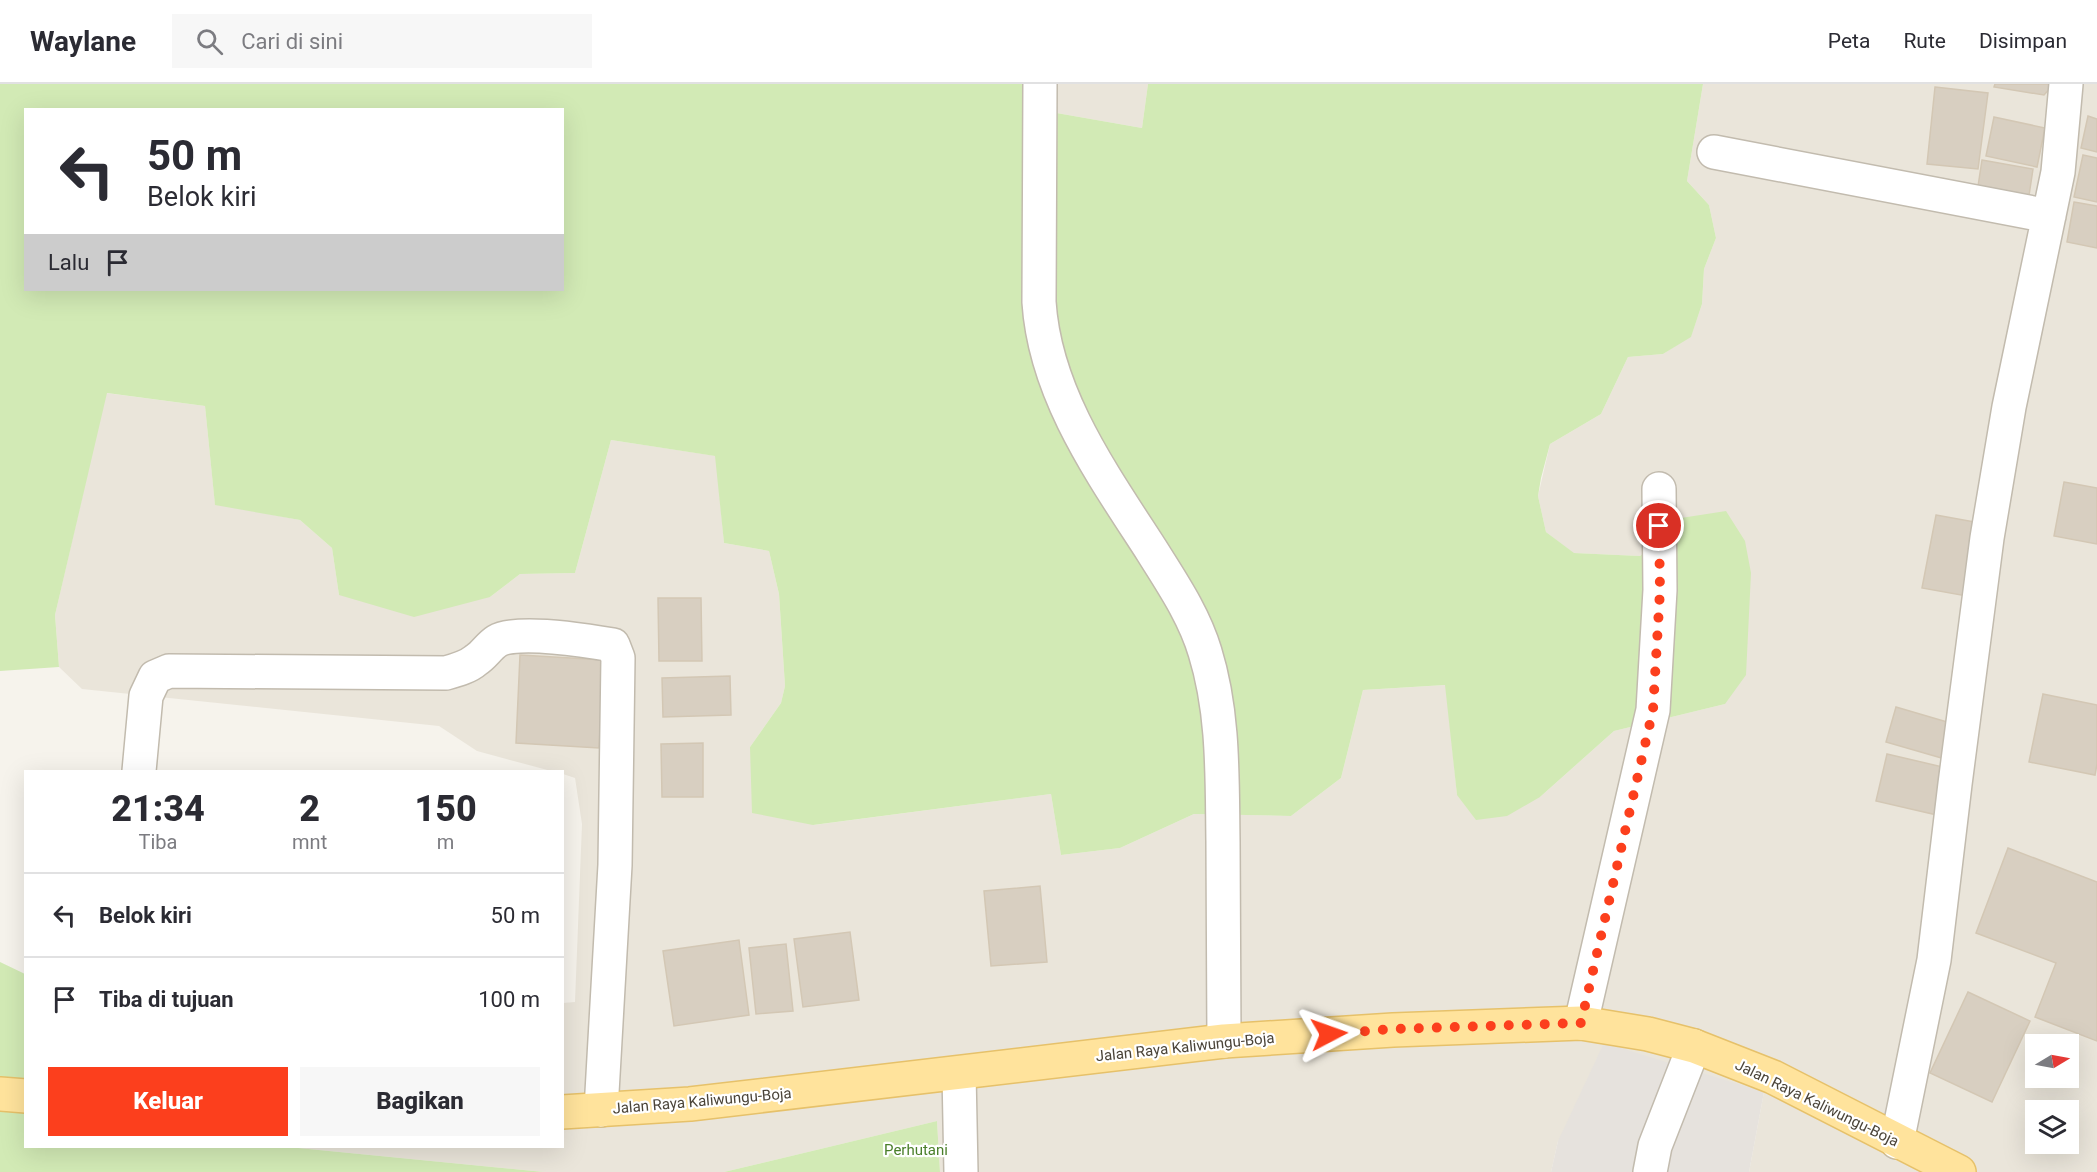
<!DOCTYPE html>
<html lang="id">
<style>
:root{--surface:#fff;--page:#f7f7f7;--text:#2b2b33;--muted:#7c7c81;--line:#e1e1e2;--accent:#fc3f1d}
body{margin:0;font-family:Roboto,sans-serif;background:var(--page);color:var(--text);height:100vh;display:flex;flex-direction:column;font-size:22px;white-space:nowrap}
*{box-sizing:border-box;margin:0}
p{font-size:20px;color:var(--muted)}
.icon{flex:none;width:33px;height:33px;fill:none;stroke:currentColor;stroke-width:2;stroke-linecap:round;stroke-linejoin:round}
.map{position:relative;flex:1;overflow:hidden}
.panel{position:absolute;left:24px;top:686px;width:540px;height:378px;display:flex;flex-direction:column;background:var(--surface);border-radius:0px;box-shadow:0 6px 24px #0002}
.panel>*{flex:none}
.guide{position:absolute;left:24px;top:24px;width:540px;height:183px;border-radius:0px;box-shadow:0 6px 24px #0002;background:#fff;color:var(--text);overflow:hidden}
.needle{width:39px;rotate:80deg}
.fabs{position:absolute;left:2025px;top:950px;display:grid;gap:12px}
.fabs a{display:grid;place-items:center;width:54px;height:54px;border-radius:0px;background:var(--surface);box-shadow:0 6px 24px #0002;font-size:30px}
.pin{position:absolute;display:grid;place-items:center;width:51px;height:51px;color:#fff;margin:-26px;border:3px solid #fff;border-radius:50%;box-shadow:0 2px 6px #0007}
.me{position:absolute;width:66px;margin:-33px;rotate:86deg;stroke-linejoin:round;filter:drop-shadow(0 0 4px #0008)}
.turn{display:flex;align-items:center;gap:21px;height:126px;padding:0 24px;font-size:27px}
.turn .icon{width:78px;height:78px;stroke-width:2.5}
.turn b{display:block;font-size:42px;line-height:51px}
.then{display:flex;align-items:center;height:57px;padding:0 24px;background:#0003;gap:12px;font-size:22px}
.eta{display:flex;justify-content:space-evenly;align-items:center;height:102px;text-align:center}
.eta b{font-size:36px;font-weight:800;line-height:42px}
.action{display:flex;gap:12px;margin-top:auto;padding:12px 24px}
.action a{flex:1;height:69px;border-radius:0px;background:var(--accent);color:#fff;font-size:24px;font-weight:800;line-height:69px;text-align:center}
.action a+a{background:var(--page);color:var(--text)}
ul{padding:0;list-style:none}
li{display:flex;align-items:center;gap:18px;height:84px;padding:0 24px;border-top:2px solid var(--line)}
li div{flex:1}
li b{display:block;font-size:22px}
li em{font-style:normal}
header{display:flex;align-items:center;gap:36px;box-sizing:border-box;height:84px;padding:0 30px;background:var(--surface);border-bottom:2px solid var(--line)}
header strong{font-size:28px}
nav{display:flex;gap:33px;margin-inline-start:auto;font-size:21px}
.search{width:420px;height:54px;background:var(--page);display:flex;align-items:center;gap:15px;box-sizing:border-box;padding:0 21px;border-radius:0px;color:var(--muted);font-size:22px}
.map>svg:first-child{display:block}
</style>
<header>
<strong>Waylane</strong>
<div class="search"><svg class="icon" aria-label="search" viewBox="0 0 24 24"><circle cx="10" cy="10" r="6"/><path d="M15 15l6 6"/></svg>Cari di sini</div>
<nav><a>Peta</a><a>Rute</a><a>Disimpan</a></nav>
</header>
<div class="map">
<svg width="2097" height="1088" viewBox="0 0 2097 1088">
<rect width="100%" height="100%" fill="#f6f3ec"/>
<!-- residential -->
<path fill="#eae5da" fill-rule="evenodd" d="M1024 0H1148L1142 44 1028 24Z
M1703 0H2097V1088H1749L1764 1008 1558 1057 1551 1088H940L937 1037 724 1088H544L278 1062H562L563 919 575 918 582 740 575 694 563 690 562 687H551L477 667 439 642 82 605 59 583 55 531 106 309 205 322 215 420 300 436 332 464 339 511 490 513 520 490 575 489 611 356 716 372 724 459 769 467 779 510 785 602 781 619 750 663 814 741 1051 710 1061 771 1120 764 1194 730 1291 732 1341 694 1363 606 1446 601 1457 711 1540 713 1614 647 1725 620 1681 434 1640 472 1573 469 1546 448 1538 412 1550 360 1601 330 1628 273 1663 270 1691 252 1702 220 1704 185 1716 154 1709 121 1687 97ZM2036 960H2068V993H2036ZM2036 1026H2068V1059H2036Z"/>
<!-- industrial -->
<path fill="#e6e2dd" d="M1604 959 1764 1008 1749 1088H1551L1558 1057Z"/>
<!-- green -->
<path fill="#d2eab5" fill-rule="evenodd" d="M0 0H1024L1028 24 1142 44 1148 0H1703L1687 97 1709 121 1716 154 1704 185 1702 220 1691 253 1663 270 1628 273 1601 330 1550 360 1541 394 1538 412 1546 448 1574 469 1640 472 1681 434 1726 427 1745 457 1751 489 1746 591 1725 620 1614 647 1540 713 1507 732 1476 736 1457 711 1445 601 1363 606 1341 694 1291 732 1194 730 1120 764 1061 771 1051 710 813 741 752 729 750 663 781 619 785 602 779 510 769 467 724 459 715 372 611 356 575 489 520 490 490 513 414 533 339 511 332 464 300 436 215 421 205 322 107 309 55 531 59 583 0 587ZM26 26H562V206H26Z
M0 878 25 890 26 1062H278L544 1088H0Z
M937 1037 940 1088H724Z"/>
<!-- building -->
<path fill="#d8cfc1" stroke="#d3c7b4" stroke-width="1.5" d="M1995 0H2054L2044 11 1994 3Z
M1935 3 1988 9 1978 85 1927 80Z
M2088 32 2097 35V68L2081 64Z
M1994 33 2045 44 2037 83 1986 72Z
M2083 71 2097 74V118L2074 113Z
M1982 76 2033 85 2028 118 1977 109Z
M2074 118 2097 122V164L2067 158Z
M2064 398 2097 404V460L2054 452Z
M1936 431 1986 440 1972 513 1922 504Z
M658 514H701L702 577H659Z
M520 571 604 576 599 664 516 659Z
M730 592 731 631 663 633 662 594Z
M2043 610 2097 621V680L2095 691 2029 678Z
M1896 623 1954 640 1945 675 1886 658Z
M703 659V713H662L661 660Z
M1887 670 1947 684 1937 731 1876 717Z
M2008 764 2097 798V957L2035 933 2056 879 1976 849Z
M1040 802 1047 878 991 882 984 807Z
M850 848 859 916 803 923 794 855Z
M739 856 749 931 674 942 663 867Z
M786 860 793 927 756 930 749 864Z
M1968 908 2030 937 1992 1018 1930 989Z"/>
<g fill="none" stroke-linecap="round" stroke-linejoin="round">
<defs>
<path id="minor" d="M1040 0 1039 218C1045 311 1103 391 1152 467 1172 499 1194 531 1205 568 1224 629 1222 693 1223 757 1223 823 1224 890 1224 957
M1714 68 2049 132
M139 687 146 612 155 593 169 587 446 589C457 586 468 583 476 576 484 571 489 562 497 557 516 545 590 557 613 561L618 574 615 781 601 1026
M1581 939 1653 626 1660 506 1659 405
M959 989 961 1088
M1897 1058 1934 876 1955 700 1987 454 2009 323 2058 88 2066 0
M1650 1088 1655 1062 1694 962"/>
<path id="major" d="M0 1010 26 1012
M562 1028 690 1020 1224 957 1393 946 1581 939 1648 950 1694 962 1773 993 1959 1088"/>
</defs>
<!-- minor casing -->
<use href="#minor" stroke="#c2bbae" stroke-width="36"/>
<!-- major casing -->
<use href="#major" stroke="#e6c16a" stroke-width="36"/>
<!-- minor -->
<use href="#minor" stroke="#fff" stroke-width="33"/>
<!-- major -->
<use href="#major" stroke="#ffe39c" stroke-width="33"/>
</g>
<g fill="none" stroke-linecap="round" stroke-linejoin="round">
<!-- route -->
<path stroke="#fc3f1d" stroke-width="10" stroke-dasharray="0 18" d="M1329 950 1393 945 1581 939 1653 626 1660 507 1659 442"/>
</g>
<g text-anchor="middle" stroke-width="4.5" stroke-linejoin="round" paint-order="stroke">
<!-- street labels -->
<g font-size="15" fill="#4b4439" stroke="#fff">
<text transform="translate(1185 963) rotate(-6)" y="5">Jalan Raya Kaliwungu-Boja</text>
<text transform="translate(702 1017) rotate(-5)" y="5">Jalan Raya Kaliwungu-Boja</text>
<text transform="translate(1817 1019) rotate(26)" y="5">Jalan Raya Kaliwungu-Boja</text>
</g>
<!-- park labels -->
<g font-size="15" fill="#4a7f2a" stroke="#fff">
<text x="916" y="1071">Perhutani</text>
</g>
</g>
</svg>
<div class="fabs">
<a><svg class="needle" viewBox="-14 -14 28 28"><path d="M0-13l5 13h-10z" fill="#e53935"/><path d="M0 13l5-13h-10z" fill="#7c7c81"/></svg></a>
<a><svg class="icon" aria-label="layers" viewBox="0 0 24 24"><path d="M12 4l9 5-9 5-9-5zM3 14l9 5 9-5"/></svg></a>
</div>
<div class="pin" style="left:1659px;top:442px;background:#d93025"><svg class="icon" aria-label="arrive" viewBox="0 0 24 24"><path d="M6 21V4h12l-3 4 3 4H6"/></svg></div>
<svg class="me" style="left:1329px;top:950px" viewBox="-20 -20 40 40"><path d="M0-17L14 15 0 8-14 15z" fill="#fc3f1d" stroke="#fff" stroke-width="4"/></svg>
<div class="guide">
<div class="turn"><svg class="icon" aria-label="left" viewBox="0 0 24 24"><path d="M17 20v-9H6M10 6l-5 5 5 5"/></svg><div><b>50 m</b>Belok kiri</div></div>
<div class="then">Lalu<svg class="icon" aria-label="arrive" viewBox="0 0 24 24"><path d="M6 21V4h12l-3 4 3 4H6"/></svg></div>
</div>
<section class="panel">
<div class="eta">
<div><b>21:34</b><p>Tiba</p></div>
<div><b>2</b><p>mnt</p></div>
<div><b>150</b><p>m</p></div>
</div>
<ul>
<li><svg class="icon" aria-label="left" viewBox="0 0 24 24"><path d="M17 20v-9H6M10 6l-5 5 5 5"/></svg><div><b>Belok kiri</b></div><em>50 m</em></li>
<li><svg class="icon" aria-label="arrive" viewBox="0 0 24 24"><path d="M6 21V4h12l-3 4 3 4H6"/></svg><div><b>Tiba di tujuan</b></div><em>100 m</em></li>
</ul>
<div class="action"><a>Keluar</a><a>Bagikan</a></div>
</section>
</div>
